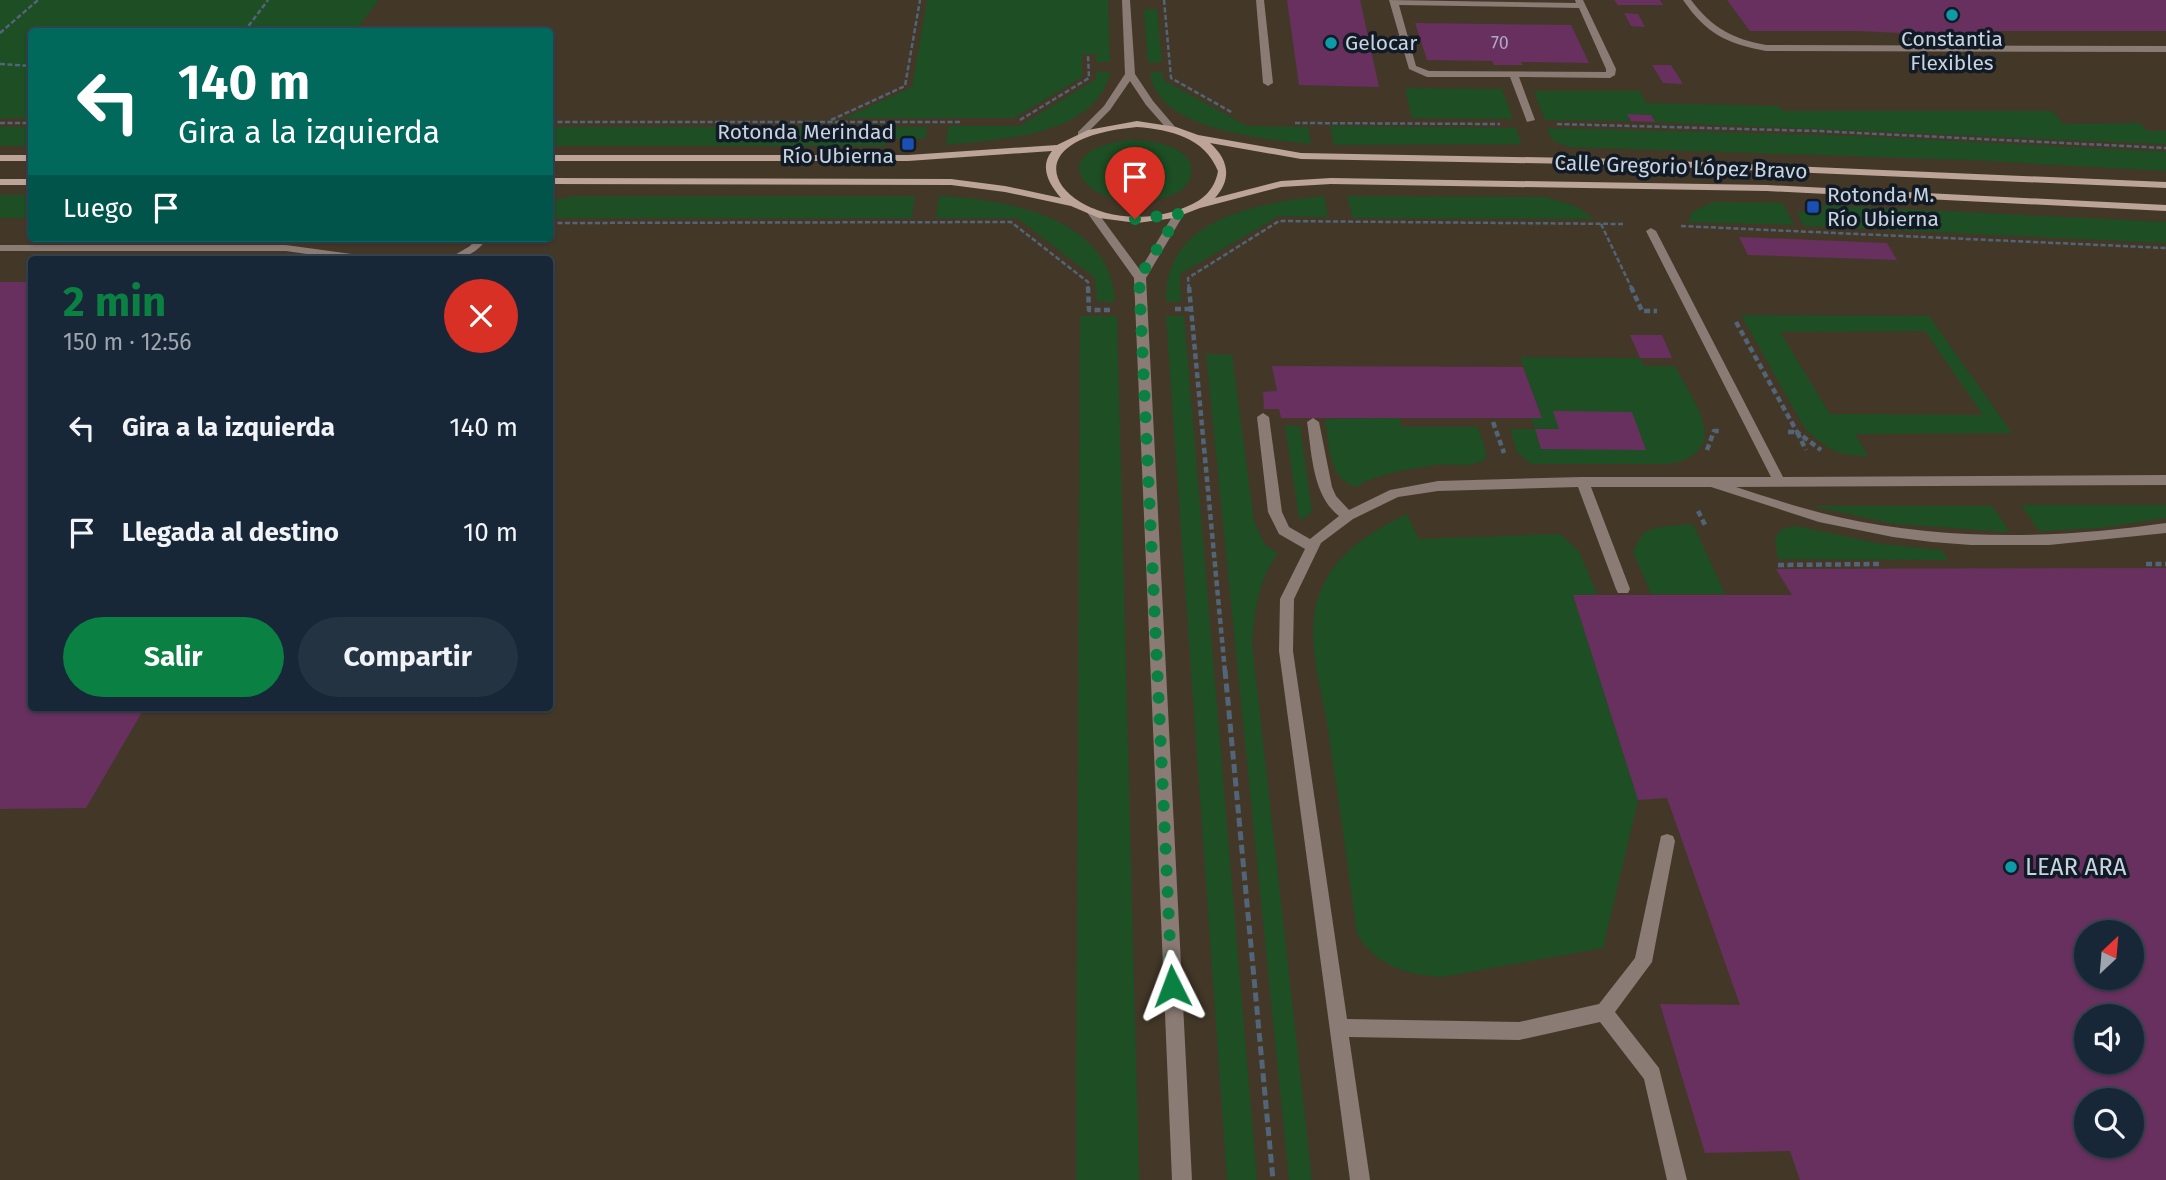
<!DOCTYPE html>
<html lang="es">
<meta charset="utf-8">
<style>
:root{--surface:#172737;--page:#243342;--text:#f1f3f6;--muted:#9ea5ad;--line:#364452;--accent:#0b8043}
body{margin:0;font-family:"Fira Sans",sans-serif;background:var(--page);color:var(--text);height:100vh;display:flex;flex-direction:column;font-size:26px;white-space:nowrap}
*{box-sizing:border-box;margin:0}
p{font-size:23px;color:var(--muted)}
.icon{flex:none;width:38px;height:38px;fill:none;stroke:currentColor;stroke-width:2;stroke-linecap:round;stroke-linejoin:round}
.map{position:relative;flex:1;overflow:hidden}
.panel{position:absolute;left:28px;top:256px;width:525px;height:455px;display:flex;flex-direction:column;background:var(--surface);border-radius:7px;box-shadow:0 2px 5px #0004,0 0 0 2px var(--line)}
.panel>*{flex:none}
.top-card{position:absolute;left:28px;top:28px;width:525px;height:214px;border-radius:7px;box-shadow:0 2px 5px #0004,0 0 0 2px var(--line);background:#00695c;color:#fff;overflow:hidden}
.needle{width:46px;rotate:26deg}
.controls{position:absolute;left:2074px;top:920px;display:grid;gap:14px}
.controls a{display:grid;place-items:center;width:70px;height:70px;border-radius:50%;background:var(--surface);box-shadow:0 2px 5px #0004,0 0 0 2px var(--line);font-size:35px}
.pin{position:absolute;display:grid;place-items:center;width:60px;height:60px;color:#fff;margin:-72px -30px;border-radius:50% 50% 50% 0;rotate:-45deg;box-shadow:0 0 7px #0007}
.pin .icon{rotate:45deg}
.me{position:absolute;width:77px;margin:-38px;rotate:357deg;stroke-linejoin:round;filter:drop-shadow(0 0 5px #0008)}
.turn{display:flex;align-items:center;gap:24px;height:147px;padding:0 35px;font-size:32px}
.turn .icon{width:91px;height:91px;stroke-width:2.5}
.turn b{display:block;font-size:49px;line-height:60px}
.then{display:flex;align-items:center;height:66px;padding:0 35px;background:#0003;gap:14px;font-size:26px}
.round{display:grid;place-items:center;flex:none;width:74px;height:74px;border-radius:37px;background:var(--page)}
.overview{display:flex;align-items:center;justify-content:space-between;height:119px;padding:0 35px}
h1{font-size:42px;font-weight:700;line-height:52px;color:var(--accent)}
.primary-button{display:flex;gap:14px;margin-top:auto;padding:14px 35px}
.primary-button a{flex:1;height:80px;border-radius:42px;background:var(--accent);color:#fff;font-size:28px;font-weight:700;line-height:80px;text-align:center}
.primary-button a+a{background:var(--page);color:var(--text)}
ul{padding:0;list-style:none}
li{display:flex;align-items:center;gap:21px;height:105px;padding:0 35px}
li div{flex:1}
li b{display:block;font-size:26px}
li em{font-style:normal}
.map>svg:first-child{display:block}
</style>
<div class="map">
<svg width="2166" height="1180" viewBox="0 0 2166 1180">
<rect width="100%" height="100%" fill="#1f3449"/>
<!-- industrial -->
<path fill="#433828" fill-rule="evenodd" d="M0 0H2166V1180H0ZM32 32H550V238H32ZM32 259H550V707H32ZM2086 933H2132V978H2086ZM2086 1017H2132V1062H2086ZM2086 1101H2132V1146H2086Z"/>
<!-- green -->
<path fill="#1d4e24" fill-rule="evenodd" d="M0 0H379L355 31 32 32 31 118H0Z
M927 0H1108L1110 62H1096V54H1082V77L1014 118H845L912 87Z
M1148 9H1157L1162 62 1148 63 1144 11Z
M1096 72H1110C1096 137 999 139 946 145L948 126H1020L1096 79Z
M1150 72H1163V80L1247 126 1308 127 1311 144C1267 139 1156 131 1150 72Z
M1405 88 1502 89 1513 119 1412 118Z
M1534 91H1640L1646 103 1779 106 1782 111H2052L2063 124 2140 123 2147 131H2166V144L1655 122 1651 115 1628 114 1631 121 1545 120Z
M1330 126 1516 128 1521 144 1334 145Z
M0 127H31V146H0Z
M550 127H927L925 139H887L885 146H550Z
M1547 128 1857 136 2166 152V171L1972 160 1569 147 1552 140Z
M1128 140C1148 140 1197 145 1191 175 1189 186 1179 193 1169 196 1100 221 1029 154 1128 140Z
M0 195H31V218H0Z
M575 196H915L912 218H550V201Z
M939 196C1009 200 1111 217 1115 302L1097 301 1095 278 1017 218H936Z
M1324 196 1328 217 1279 216 1180 274 1181 302H1166C1163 218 1258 203 1324 196Z
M1347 196 1545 197 1575 206 1595 219 1353 218Z
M1713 202 1783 203 1794 225 1688 222 1692 212Z
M1820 205 2166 222V243L1804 226 1797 212H1824Z
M1741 315 1929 316 2012 433 1855 434 1868 456C1837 456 1826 449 1804 427ZM1925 331 1983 415 1830 414 1780 332Z
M1080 316H1117L1139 1180H1076Z
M1166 316H1184L1257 1180H1227Z
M1206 354 1232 355 1254 521 1265 545 1278 553C1258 580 1255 611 1252 643L1312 1180H1289Z
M1520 357 1640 358 1644 366H1675C1694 404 1735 452 1667 464H1531L1517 452 1510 429H1535L1531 418H1542Z
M1399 418 1402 427H1478L1486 452 1485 459C1471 469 1452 463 1436 465 1410 469 1378 473 1356 487 1327 478 1330 445 1325 419Z
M1285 426H1300L1312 512 1303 519 1299 518Z
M2021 505H2166V518L2100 528 2039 531Z
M1811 506H1992L2010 532 1895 524Z
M1407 514 1419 539 1560 534 1579 551 1597 594 1573 595 1638 800 1603 948 1442 977C1407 975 1374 965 1357 933 1348 867 1339 802 1329 737 1323 690 1302 635 1321 590 1337 551 1371 532 1407 514Z
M1693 524 1725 594H1651L1633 551 1643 533 1658 527Z
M1796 526 1881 544 1942 550 1948 560 1778 559 1775 538 1782 529Z"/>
<!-- building -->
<path fill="#67305e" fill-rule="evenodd" d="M1287 0H1360L1379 87 1299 85Z
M1614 0H1660L1663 5H1618Z
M1727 0H2166V31H1985L1990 37 1857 31H1750Z
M1624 13 1638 14 1645 27 1631 26Z
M1415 23 1571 25 1589 63 1521 62 1523 65H1494L1492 61 1427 60Z
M1652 65H1671L1683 84 1663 83Z
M1627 114 1651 115 1655 122 1631 121Z
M1739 237 1887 243 1897 260 1748 255Z
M0 282H32V707H145L86 808 0 809Z
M1630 335H1662L1672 358H1640Z
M1272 366 1523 367 1542 418H1281L1279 409H1264L1263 392 1277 391Z
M1553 411 1632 412 1646 450 1541 449 1535 429H1559Z
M2166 568V1180H1800L1790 1151 1705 1153 1660 1004 1740 1005 1667 798 1638 800 1573 595H1792L1776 569ZM2086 933H2132V978H2086ZM2086 1017H2132V1062H2086ZM2086 1101H2132V1146H2086Z"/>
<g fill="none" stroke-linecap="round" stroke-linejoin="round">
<!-- path-far2 -->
<path stroke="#526477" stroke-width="2.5" stroke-dasharray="5 2.5" stroke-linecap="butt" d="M1164 0 1171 78 1233 113
M244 32 268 0
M0 33 38 0
M0 64 32 66
M831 120 905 86 920 0
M1020 120 1089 78 1088 55
M550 122H962
M0 123H32
M1295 123 1500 124
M1557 124 1817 131 2166 148
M550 223 1011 222 1088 282V289
M1601 224 1632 289
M1681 226 2166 248
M1189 289 1188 278 1279 221 1623 224"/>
<!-- path-far1 -->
<path stroke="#526477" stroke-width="4.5" stroke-dasharray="6 3.5" stroke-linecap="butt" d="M1088 287 1089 310H1110
M1189 287 1225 672
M1631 287 1642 311H1657
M1175 309H1191
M1736 322 1797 432 1821 450
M1493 422 1504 453
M1788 432H1797L1806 450
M1707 450 1714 431H1719
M1698 511 1705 525
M2146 564H2166
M1778 565 1882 564"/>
<!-- path -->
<path stroke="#526477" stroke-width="5" stroke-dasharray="9 4.5" stroke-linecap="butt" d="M1225 670 1273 1180"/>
<!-- lane -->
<path fill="#8a7b74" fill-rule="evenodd" d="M1256 0H1264L1273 83 1268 86 1263 83Z
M1389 0 1576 3 1575 0H1583L1616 69 1615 75 1610 78 1519 77 1535 120 1527 122 1510 77H1427L1409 69ZM1399 5 1579 8 1606 69V72L1429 71 1416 66Z
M1683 0H1691C1712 28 1733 39 1766 45L2166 46V52L1766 51C1725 43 1707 34 1683 0Z
M1651 228 1656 231 1783 477 2166 475V485L1736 487C1770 498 1803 509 1838 517 1947 541 2056 539 2166 523V533L2049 545H1971L1932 542 1893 537 1819 522 1711 487H1591L1630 589 1628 593H1618L1616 589 1578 487 1438 491 1398 497 1353 519 1321 543 1294 599 1293 651 1347 1019 1519 1022 1599 1004 1635 958 1661 836 1667 834 1673 836 1675 841 1652 962 1615 1012 1659 1068 1687 1180H1667L1644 1079 1600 1022 1519 1040 1349 1037 1370 1180H1350L1279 651 1280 599 1305 549 1279 534 1268 512 1257 417 1263 413 1269 417 1282 512 1289 527 1310 539 1339 516C1312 495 1312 453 1307 422L1313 418 1319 422 1332 487 1336 496 1349 510 1390 490 1438 481 1582 477H1771L1646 231Z
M477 238H488C477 252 466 259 448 259L470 246Z
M0 245H286L366 256 371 259H342L286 251H0Z"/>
<!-- street -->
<path fill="#8a7b74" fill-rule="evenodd" d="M1122 0H1130L1135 74 1153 101 1176 128 1168 130 1146 105 1130 81 1110 110 1084 136H1078V132L1104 106 1125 74Z
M1091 208 1095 209 1140 270 1175 212H1183L1184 214 1146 278 1192 1180H1172L1134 278 1086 211Z"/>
<!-- secondary -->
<path fill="#bca499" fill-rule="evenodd" d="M1137 121 1176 127 1198 135 1301 153 1626 159 2166 182V188L1626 165 1301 159 1210 143C1229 160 1232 179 1215 198L1281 181 1331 178 1767 185 2166 205V211L1767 191 1331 184 1281 187 1200 208 1174 218 1137 223 1099 218 1071 206 1005 192 951 185 550 184V178L951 179 1005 186 1061 198C1049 184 1039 167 1052 151L908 161H550V155H908L1057 145 1088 130ZM1137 127C1171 130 1204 137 1218 171 1214 194 1198 203 1178 210 1079 244 983 141 1137 127Z
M0 155H32V161H0Z
M0 179H32V185H0Z"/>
</g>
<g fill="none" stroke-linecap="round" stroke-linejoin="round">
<!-- route -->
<path stroke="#0b8043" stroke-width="12" stroke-dasharray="0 21.6" d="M1135 219 1179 214 1139 278 1172 986"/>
</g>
<!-- markers -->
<g fill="#0f9aa8" stroke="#121b25" stroke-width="2.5">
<circle cx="1952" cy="15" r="7"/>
<circle cx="1331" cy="43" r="7"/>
<circle cx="2011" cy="867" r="7"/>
</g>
<g fill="#1a4fb4" stroke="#121b25" stroke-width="2.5">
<rect x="901" y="137" width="14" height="14" rx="3.5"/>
<rect x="1806" y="200" width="14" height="14" rx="3.5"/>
</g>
<g text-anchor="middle" stroke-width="7" stroke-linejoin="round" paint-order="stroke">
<!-- far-number labels -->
<g font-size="18" fill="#aeaac0">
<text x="1500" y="49">70</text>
</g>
<!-- far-poi labels -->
<g font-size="21" fill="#c6d3e1" stroke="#121b25" text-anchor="start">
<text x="1952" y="46" text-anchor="middle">Constantia<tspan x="1952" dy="24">Flexibles</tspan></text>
<text x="1345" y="50">Gelocar</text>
<text x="894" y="139" text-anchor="end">Rotonda Merindad<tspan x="894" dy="24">Río Ubierna</tspan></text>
<text x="1827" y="202">Rotonda M.<tspan x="1827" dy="24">Río Ubierna</tspan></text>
</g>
<!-- far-street labels -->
<g font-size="21" fill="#c6d3e1" stroke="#121b25">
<text transform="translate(1681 167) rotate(2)" y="7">Calle Gregorio López Bravo</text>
</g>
<!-- poi labels -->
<g font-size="24" fill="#c6d3e1" stroke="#121b25" text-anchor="start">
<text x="2025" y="875">LEAR ARA</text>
</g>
</g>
</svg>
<div class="controls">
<a><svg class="needle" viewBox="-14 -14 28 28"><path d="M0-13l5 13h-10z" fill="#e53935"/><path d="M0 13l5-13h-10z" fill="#9ea5ad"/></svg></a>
<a><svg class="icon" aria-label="sound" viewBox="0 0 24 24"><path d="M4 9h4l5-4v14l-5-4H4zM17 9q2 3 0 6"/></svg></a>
<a><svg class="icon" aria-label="search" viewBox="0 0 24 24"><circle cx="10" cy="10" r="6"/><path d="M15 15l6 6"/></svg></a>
</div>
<div class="pin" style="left:1135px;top:219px;background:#d93025"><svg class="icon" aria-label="arrive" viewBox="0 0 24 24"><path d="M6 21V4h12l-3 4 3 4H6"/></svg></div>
<svg class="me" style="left:1172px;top:986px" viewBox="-20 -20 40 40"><path d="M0-17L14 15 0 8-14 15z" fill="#0b8043" stroke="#fff" stroke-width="4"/></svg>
<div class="top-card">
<div class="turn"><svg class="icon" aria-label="left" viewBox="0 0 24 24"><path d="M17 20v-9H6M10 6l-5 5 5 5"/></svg><div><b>140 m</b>Gira a la izquierda</div></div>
<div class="then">Luego<svg class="icon" aria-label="arrive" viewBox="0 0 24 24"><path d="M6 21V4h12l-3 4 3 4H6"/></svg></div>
</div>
<section class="panel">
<div class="overview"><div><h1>2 min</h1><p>150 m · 12:56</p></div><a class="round" style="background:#d93025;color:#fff"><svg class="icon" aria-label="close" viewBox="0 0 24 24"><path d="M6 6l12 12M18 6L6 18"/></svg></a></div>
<ul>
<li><svg class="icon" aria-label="left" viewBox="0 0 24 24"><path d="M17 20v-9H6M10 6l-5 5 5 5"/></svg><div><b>Gira a la izquierda</b></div><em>140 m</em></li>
<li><svg class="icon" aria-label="arrive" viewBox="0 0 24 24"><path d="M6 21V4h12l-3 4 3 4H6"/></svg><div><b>Llegada al destino</b></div><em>10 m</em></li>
</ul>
<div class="primary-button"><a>Salir</a><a>Compartir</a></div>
</section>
</div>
